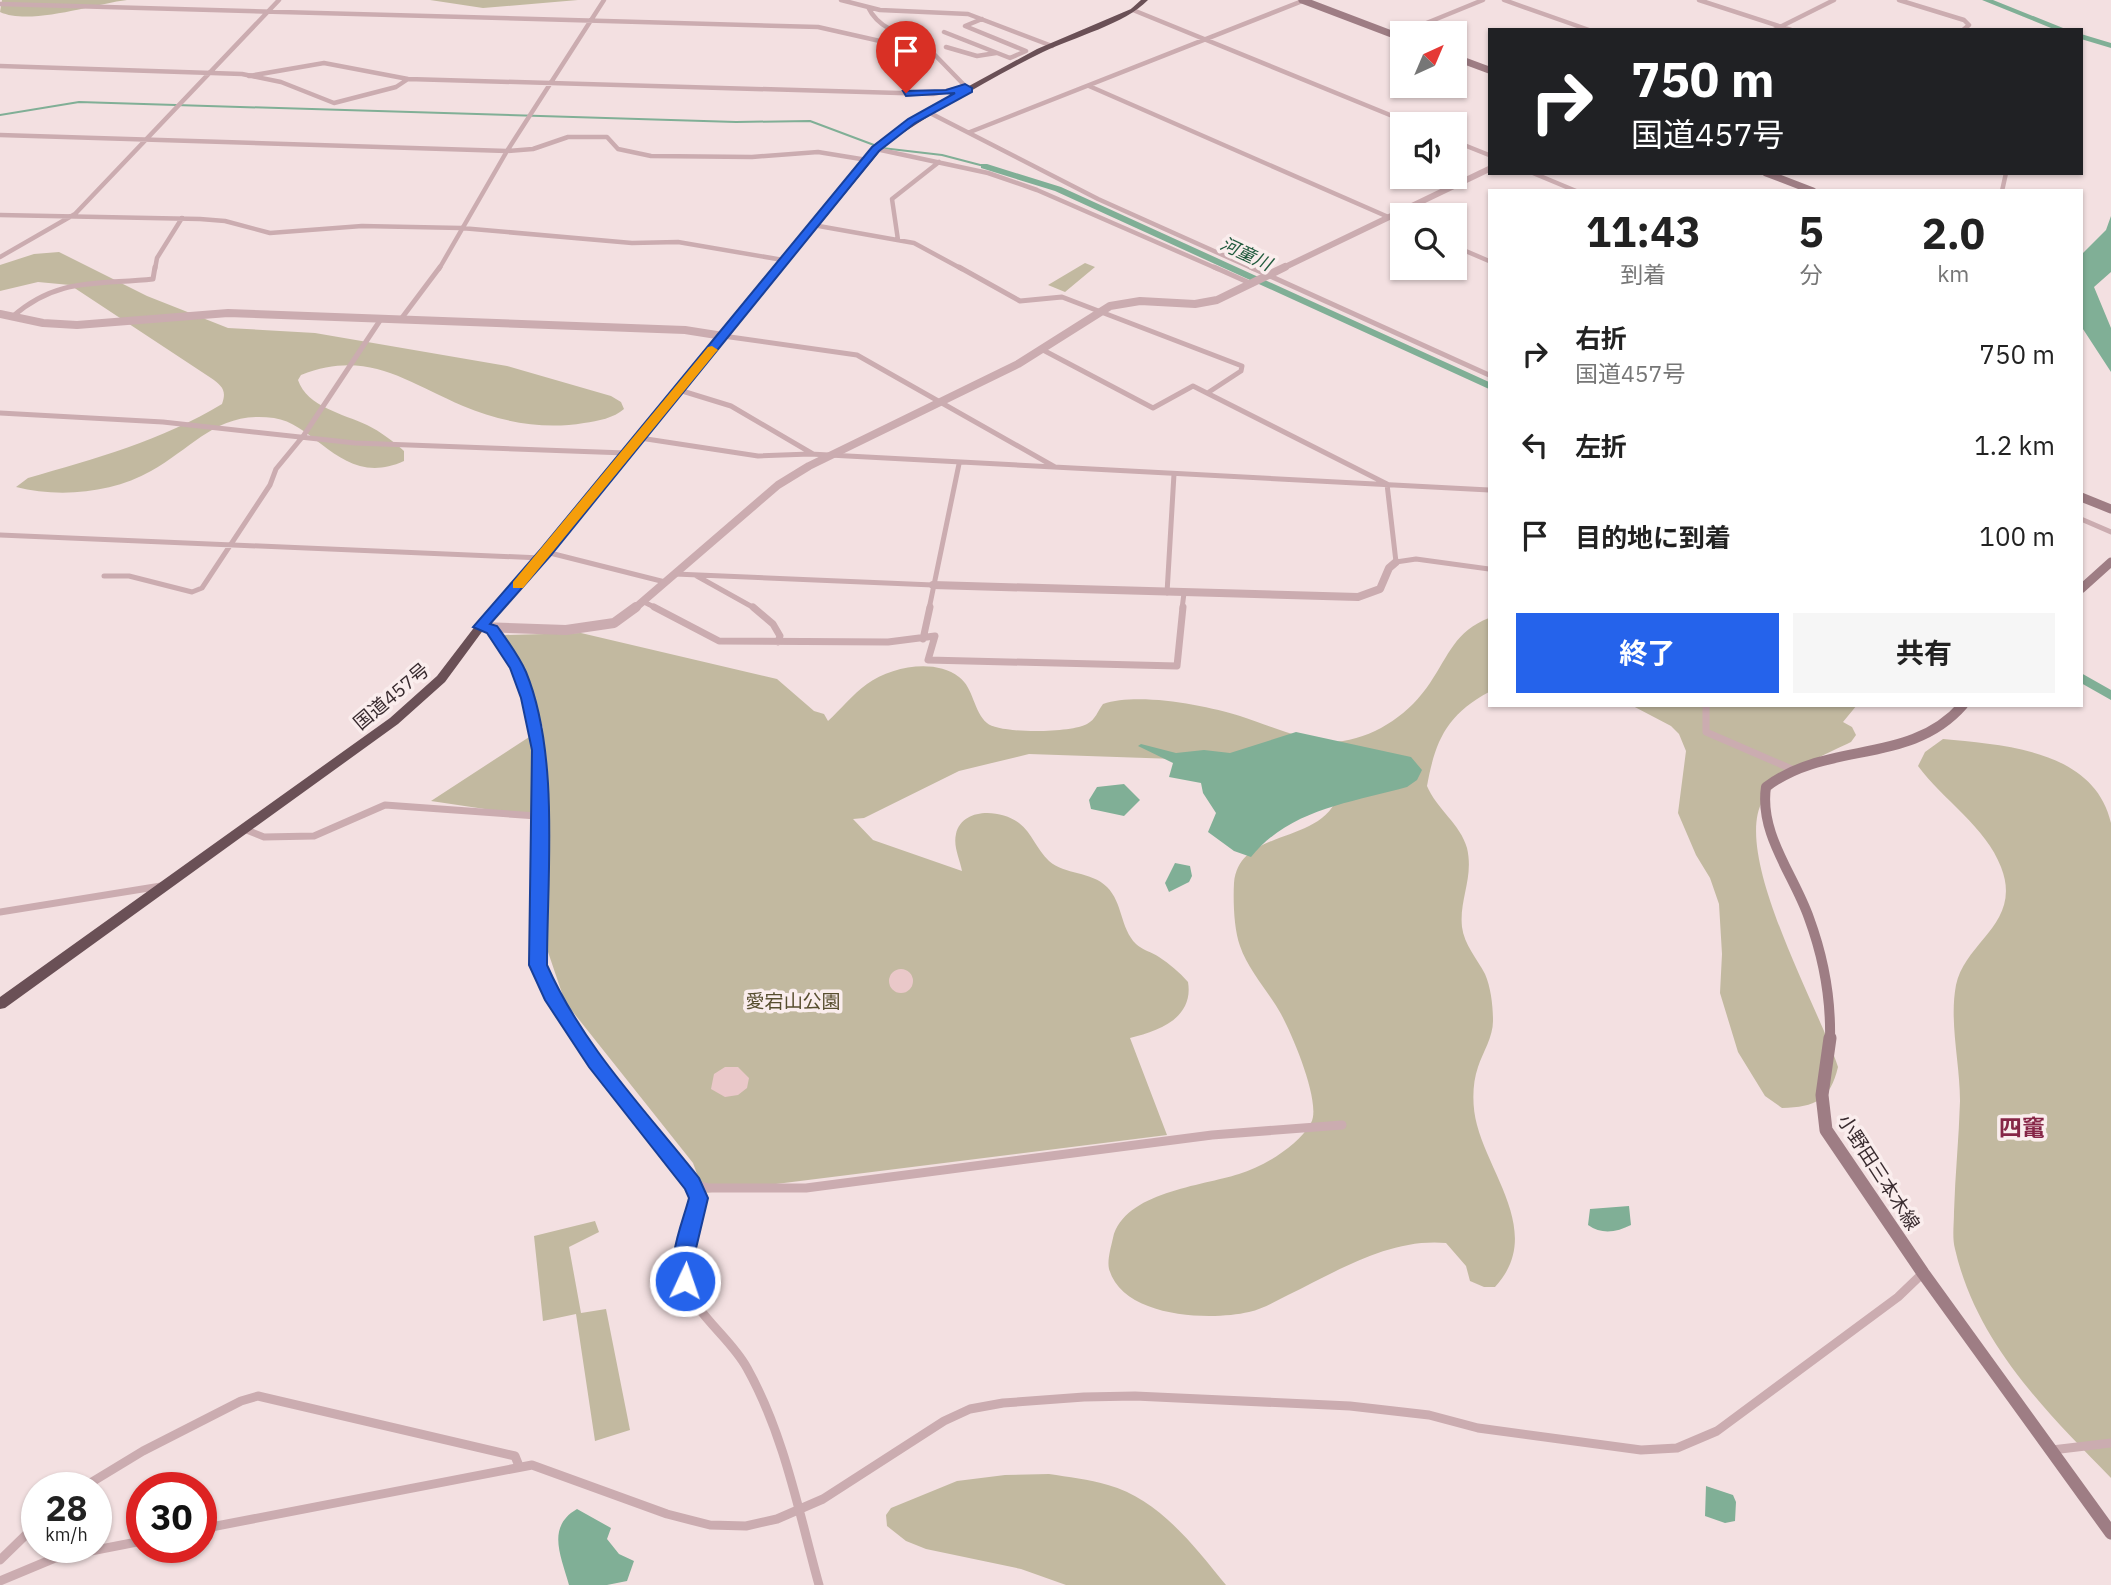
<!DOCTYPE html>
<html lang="ja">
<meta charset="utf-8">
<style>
:root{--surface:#fff;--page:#f6f6f6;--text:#222;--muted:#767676;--accent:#2563eb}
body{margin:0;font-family:"IBM Plex Sans","Noto Sans JP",sans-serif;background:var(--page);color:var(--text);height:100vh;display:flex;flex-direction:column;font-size:26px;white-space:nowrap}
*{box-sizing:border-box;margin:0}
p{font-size:23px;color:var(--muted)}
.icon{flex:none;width:38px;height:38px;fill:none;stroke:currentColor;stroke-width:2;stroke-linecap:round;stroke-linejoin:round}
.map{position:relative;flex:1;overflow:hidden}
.details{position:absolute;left:1488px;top:189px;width:595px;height:518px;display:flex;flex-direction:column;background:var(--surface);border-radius:0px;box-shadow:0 2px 5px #0004}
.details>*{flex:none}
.hud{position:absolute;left:1488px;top:28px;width:595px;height:147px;border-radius:0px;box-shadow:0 2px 5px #0004;background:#202124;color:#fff;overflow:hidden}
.needle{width:46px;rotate:44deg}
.controls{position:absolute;left:1390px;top:21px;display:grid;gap:14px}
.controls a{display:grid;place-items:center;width:77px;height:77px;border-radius:0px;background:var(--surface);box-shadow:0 2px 5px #0004;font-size:35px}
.speed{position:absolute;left:21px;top:1472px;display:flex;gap:14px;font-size:35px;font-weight:700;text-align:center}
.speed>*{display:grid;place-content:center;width:91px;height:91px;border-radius:50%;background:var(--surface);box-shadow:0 2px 5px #0004;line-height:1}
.speed small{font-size:18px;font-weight:400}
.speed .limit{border:10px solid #d22;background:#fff;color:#111}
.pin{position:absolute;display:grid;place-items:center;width:60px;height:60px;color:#fff;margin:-72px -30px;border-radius:50% 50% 50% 0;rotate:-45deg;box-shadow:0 0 7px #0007}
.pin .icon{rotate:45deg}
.me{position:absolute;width:77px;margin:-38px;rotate:3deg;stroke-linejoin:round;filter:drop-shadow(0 0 5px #0008)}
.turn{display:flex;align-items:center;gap:24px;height:147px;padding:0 28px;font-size:32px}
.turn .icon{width:91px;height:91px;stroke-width:2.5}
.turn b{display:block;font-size:49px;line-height:60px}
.eta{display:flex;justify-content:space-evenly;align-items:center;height:119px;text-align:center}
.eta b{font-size:42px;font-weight:700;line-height:49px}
.cta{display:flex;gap:14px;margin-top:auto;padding:14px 28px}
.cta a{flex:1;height:80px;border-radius:0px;background:var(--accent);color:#fff;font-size:28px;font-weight:700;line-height:80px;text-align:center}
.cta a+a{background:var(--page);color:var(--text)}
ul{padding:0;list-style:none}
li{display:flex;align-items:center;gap:21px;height:91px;padding:0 28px}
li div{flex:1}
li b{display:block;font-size:26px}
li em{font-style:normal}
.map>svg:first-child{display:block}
</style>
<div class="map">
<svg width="2111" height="1585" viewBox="0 0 2111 1585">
<rect width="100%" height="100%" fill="#f3e0e1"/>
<!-- green -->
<path fill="#c2b9a0" d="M127 0C93 4 30 26 0 12L2 0Z
M430 0H578L483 8Z
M59 252 147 296 228 328 315 333 507 366 611 396 621 402 624 409C614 418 598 421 584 423 543 430 501 422 463 406 404 381 368 349 301 375L298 380C307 407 344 414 367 425 381 432 393 441 404 451V461C343 489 317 424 274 418 218 410 194 447 151 471 113 493 59 498 16 487L28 478C94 459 163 440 222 404 227 390 222 386 211 378L70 285 38 282 0 291V265L34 254Z
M1085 263 1095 267 1065 292 1048 285Z
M1489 618V692C1446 715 1435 742 1427 786 1436 808 1461 825 1467 848 1474 878 1459 899 1462 927 1464 944 1477 959 1485 974 1491 988 1493 1006 1493 1021 1493 1037 1483 1052 1478 1067 1472 1084 1472 1107 1477 1125 1491 1178 1543 1235 1495 1287H1484L1470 1281 1466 1266 1446 1243C1389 1238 1338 1271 1288 1295 1276 1301 1263 1309 1249 1312 1210 1321 1123 1318 1109 1269 1107 1260 1111 1247 1113 1238 1124 1192 1202 1186 1239 1174 1264 1166 1297 1147 1311 1123 1322 1104 1292 1034 1281 1014 1269 992 1248 970 1240 946 1234 929 1233 902 1234 883 1239 828 1319 845 1337 798L1263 762 1029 754 959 771 864 818 853 819 873 840 962 871C960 859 953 847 956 834 962 807 1001 809 1019 823 1032 833 1037 850 1049 861 1065 875 1091 871 1107 887 1123 903 1120 928 1136 944 1142 950 1152 952 1159 957 1170 964 1179 972 1188 982 1194 1018 1159 1031 1130 1038L1167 1135 704 1193 693 1163 565 1002 547 949 546 818 431 801 543 728 521 666 504 643 505 635 581 633 777 679 814 711 824 714 828 721C841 709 853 694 867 684 891 667 934 658 959 677 974 688 973 711 987 723 999 734 1072 733 1087 724 1096 719 1097 712 1103 704 1138 692 1205 705 1240 716 1269 725 1312 746 1343 741 1379 735 1410 713 1430 683 1449 655 1455 631 1489 618Z
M1631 705H1857L1843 722 1852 727 1856 735 1851 742C1826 754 1777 775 1763 800 1731 855 1819 1007 1838 1067 1830 1100 1816 1107 1782 1108L1765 1096 1738 1052 1720 993 1722 954 1719 904 1710 878 1696 855 1678 813 1686 751 1679 734 1671 726Z
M1943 739C2005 745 2094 750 2111 823V1478C2046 1411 1977 1344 1955 1249 1952 1238 1954 1224 1954 1212 1955 1175 1959 1138 1960 1101 1960 1063 1949 1022 1956 985 1965 941 2023 923 2001 867 1986 827 1943 800 1918 766L1925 752Z
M595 1221 599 1232 569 1247 581 1313 606 1309 630 1430 595 1441 576 1314 543 1321 534 1236Z
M1049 1474C1068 1477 1089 1479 1108 1485 1159 1499 1194 1546 1226 1585H1066L1021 1569 926 1549 906 1541 887 1526 886 1515 891 1508 957 1481 1005 1475Z"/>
<!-- plaza -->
<path fill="#eac8c9" d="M889 981a12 12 0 1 1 24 0a12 12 0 1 1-24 0Z
M725 1067H738L749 1078 747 1088 738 1095 725 1097 711 1089 714 1074Z"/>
<!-- water -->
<path fill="#80af96" d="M2111 216V272L2094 287 2111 328V372L2081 326V255L2106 230Z
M1296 732 1411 757 1422 770 1417 780 1407 787C1350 803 1290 809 1251 857L1234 851 1208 832 1216 813 1203 793 1201 783 1169 777 1173 763 1138 746 1141 744 1176 753 1204 750 1230 753Z
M1124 784 1140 800 1124 816 1091 809 1089 800 1097 787Z
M1175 863 1190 866 1192 876 1189 882 1169 892 1165 883Z
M1629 1206 1631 1225C1617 1232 1602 1235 1588 1225L1590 1209Z
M1706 1486 1733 1495 1736 1502 1735 1521 1725 1523 1705 1516Z
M577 1509 611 1528 607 1539 619 1554 634 1561 627 1581 607 1585H569C561 1556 546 1527 577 1509Z"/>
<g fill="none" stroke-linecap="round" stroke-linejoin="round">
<!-- stream -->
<path stroke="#80af96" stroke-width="2" d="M0 115 79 102 736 122 810 121 882 148 942 155 984 166"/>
<!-- river -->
<path fill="#80af96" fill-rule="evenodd" d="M1982 0H1993L2068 30H2056Z
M2081 34 2111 43V48L2081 39Z
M981 164H987L1061 187 1489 382V389L1055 191 981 168Z
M2081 673 2111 690V700L2081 683Z"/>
<!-- minor-far3 -->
<path stroke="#cbacb0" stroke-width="4.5" d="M841 0 880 10 968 14 1052 46
M1504 0 1589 30
M1699 0 1791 30
M1899 0 1964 20 1969 25 1963 30
M0 4 818 27 933 53 969 90
M868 7C880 32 906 35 930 42L917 49
M1133 10 1412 124
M1774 30 1834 0
M944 32 1010 58 1026 51 965 26 982 19
M1402 33 1483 0
M946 47 977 56 996 53
M0 66 242 74 281 82 334 103 396 87 408 79
M249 76 324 63 408 79 933 94 965 87
M1089 86 1402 223
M928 112 1098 199 1254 269
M970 132 1305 0
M0 135 507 151 533 149 568 137H607L618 149 651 156 752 157 818 152 867 160
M1454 141 1489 155
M876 149 988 173 1037 190 1218 269
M1533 173 1576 191
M2002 191 2006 173
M0 215 200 219 225 221 270 233 362 226 461 228 632 243 678 242 783 260
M813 225 914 243 962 269
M898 240 892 199 939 162
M1454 246 1489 261
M0 257 75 214 279 0
M155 269 157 258 182 218
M439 269 507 151 604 0"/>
<!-- minor-far2 -->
<path stroke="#cbacb0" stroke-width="5" d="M959 267 1020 301 1062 297 1242 366 1241 371 1209 392
M1214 267 1252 284
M1250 267 1489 375
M12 317C57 277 97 285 153 279L155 267
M401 319 440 267
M723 336 857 355 1055 467
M1043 350 1153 408 1193 386 1387 484
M679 390 731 406 813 454
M0 413 163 422 355 443 626 453
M640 438 758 456 810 454 1489 490
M1387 484 1396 562 1416 559 1489 569
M2081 519 2111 532
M0 535 541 558
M546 552 665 582
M675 574 933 585
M695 575 756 609
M104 576H129L192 592 202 588 270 485 276 469 304 435 381 319
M1167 593 1174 474
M644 602 658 609
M929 609 959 464
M1182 609 1184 593"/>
<!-- minor-far1 -->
<path stroke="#cbacb0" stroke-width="7" d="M654 607 719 641 888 642 935 636 928 660 1177 666 1183 607
M753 607 773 624 780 636 778 642
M923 639 930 607
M1706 705V732L1794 770
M244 829 264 837 314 836 385 805 537 816
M538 875V965L543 980 582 1040
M0 912 161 886"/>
<!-- minor -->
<path stroke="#cbacb0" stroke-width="9" d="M581 1038 693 1184C708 1223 674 1246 685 1282 696 1316 730 1337 747 1368 784 1434 799 1513 819 1585
M693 1184 709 1188H806L1212 1135 1342 1125
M2052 1450 2111 1443
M82 1488 143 1451 241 1401 258 1396 515 1456 519 1466
M201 1529 532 1465 667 1514 710 1525 746 1526 777 1519 823 1499 944 1421 970 1409 1003 1403 1084 1397 1135 1396 1350 1406 1429 1415 1478 1428 1641 1450 1677 1448 1717 1431 1898 1297 1923 1273
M0 1560 37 1524
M0 1581 55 1558 142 1541"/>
<!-- tertiary-far2 -->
<path stroke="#cbacb0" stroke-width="6" d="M1281 269 1489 169"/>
<!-- tertiary-far1 -->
<path stroke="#cbacb0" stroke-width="8" d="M0 314 43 323 77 325 228 313 685 330 723 336
M933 585 1358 597 1380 589 1389 568 1396 562
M634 609 778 485 809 466 1018 364 1110 306 1140 301 1195 304 1217 300 1285 267"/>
<!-- tertiary -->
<path stroke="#cbacb0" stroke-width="10" d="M480 627 566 630 614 623 636 607
M492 629C500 641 509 653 516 666 548 730 538 806 538 875"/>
<!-- secondary-far3 -->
<path stroke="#9e7d84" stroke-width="7" d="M1302 0 1402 38
M1454 57 1489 70
M1766 173 1813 191"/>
<!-- secondary-far2 -->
<path stroke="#9e7d84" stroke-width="9" d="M2081 497 2111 509
M2081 589 2111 562"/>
<!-- secondary-far1 -->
<path stroke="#9e7d84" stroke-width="10" d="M1830 1040C1831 1000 1823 956 1809 918 1794 875 1759 834 1766 787 1828 740 1910 766 1963 705"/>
<!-- secondary -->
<path stroke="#9e7d84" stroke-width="13" d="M1830 1038 1822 1095 1826 1130 1923 1273 2111 1533"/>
<!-- trunk -->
<path fill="#6a5056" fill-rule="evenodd" d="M1141 0H1148C1125 24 1074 37 1043 52 988 79 935 111 885 145L550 554 484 629 445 682 398 724 5 1008 0 1009V997L390 718 437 676 476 625 542 550 879 141 925 110 1037 49 1131 9Z"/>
</g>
<!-- route -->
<path fill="#2563eb" stroke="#184099" stroke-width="2" d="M965 84 972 88V92L915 123 879 151 551 555 490 624 497 626C507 640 519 656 526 672 560 755 547 874 547 965 582 1045 646 1111 699 1178L708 1198 693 1261 695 1281 692 1287 685 1290 678 1287C665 1261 682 1225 689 1198L685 1189 589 1067 545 1000 529 965 532 750 521 698 510 668 487 633 473 627 541 549 872 147 908 119 955 93 906 96 903 91 946 90Z"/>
<!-- slow -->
<path fill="#f59e0b" d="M712 346 718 350 716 352 523 588H513V582L708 347Z"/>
<g text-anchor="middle" stroke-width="7" stroke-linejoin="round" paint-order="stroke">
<!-- far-water labels -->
<g font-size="18" font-style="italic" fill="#215a3d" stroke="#faeded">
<text transform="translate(1246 254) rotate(25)" y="6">河童川</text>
</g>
<!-- street labels -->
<g font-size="19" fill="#392b2f" stroke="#faeded">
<text transform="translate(391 696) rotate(-40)" y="7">国道457号</text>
<text transform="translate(1879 1172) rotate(57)" y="7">小野田三本木線</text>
</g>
<!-- park labels -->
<g font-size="19" fill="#574e2f" stroke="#faeded">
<text x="793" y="1008">愛宕山公園</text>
</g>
<!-- quarter labels -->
<g font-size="23" font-weight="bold" fill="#862647" stroke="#faeded">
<text x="2022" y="1136">四竃</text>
</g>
</g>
</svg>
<div class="controls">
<a><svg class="needle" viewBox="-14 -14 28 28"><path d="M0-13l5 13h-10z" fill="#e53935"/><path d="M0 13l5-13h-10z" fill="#767676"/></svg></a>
<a><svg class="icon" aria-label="sound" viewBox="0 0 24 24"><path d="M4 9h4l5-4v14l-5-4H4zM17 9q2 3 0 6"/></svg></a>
<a><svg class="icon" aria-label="search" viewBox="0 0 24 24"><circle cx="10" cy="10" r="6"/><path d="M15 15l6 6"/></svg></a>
</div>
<div class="speed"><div>28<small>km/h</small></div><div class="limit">30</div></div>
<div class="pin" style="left:906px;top:93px;background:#d93025"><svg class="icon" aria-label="arrive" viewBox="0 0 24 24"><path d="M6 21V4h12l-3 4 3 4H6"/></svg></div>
<svg class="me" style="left:685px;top:1281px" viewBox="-20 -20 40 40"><circle r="17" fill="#2563eb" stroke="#fff" stroke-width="3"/><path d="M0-11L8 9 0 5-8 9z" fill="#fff"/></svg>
<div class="hud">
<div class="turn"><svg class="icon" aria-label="right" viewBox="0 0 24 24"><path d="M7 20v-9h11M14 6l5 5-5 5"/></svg><div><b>750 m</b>国道457号</div></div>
</div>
<section class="details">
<div class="eta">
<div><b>11:43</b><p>到着</p></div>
<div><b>5</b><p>分</p></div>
<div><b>2.0</b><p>km</p></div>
</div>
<ul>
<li><svg class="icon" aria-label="right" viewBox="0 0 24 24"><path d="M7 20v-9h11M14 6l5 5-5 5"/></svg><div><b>右折</b><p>国道457号</p></div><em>750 m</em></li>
<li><svg class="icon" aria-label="left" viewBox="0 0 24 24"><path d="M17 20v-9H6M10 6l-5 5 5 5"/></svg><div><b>左折</b></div><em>1.2 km</em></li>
<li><svg class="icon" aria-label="arrive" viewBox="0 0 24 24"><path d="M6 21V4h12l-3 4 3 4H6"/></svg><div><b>目的地に到着</b></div><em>100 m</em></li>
</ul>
<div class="cta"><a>終了</a><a>共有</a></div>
</section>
</div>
